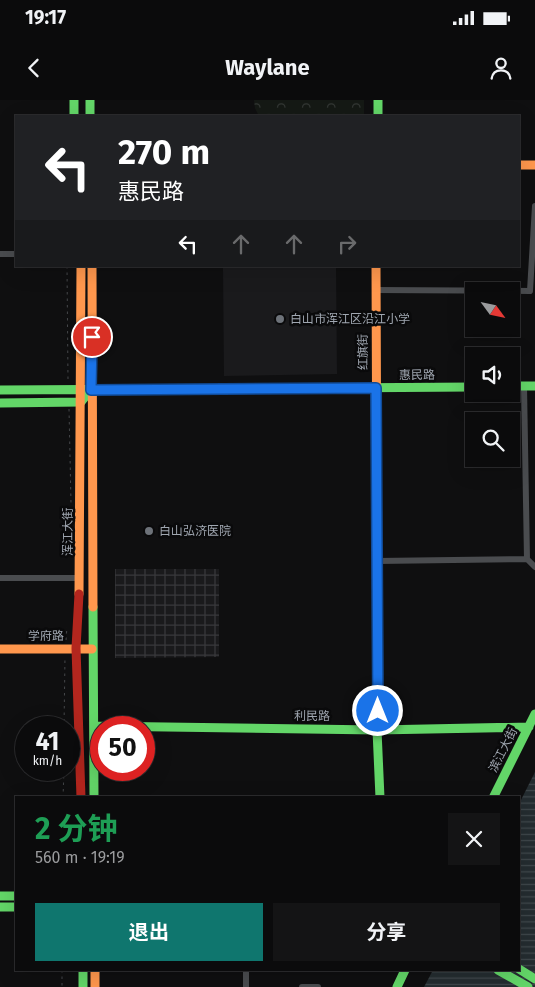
<!DOCTYPE html>
<html lang="zh">
<meta charset="utf-8">
<style>
:root{--surface:#0b0b0c;--page:#141415;--text:#f1f3f6;--muted:#9a9b9d;--line:#2b2b2d;--accent:#0f766e}
body{margin:0;font-family:"Fira Sans","Noto Sans SC",sans-serif;background:var(--page);color:var(--text);height:100vh;display:flex;flex-direction:column;font-size:19px;white-space:nowrap}
*{box-sizing:border-box;margin:0}
p{font-size:16px;color:var(--muted)}
.icon{flex:none;width:28px;height:28px;fill:none;stroke:currentColor;stroke-width:2;stroke-linecap:round;stroke-linejoin:round}
.map{position:relative;flex:1;overflow:hidden}
.details{position:absolute;left:15px;top:696px;width:505px;height:175px;display:flex;flex-direction:column;background:var(--surface);border-radius:0px;box-shadow:0 5px 20px #0002,0 0 0 1px var(--line)}
.details>*{flex:none}
.guide{position:absolute;left:15px;top:15px;width:505px;height:152px;border-radius:0px;box-shadow:0 5px 20px #0002,0 0 0 1px var(--line);background:#202124;color:#fff;overflow:hidden}
.needle{width:32px;rotate:123deg}
.controls{position:absolute;left:465px;top:182px;display:grid;gap:10px}
.controls a{display:grid;place-items:center;width:55px;height:55px;border-radius:0px;background:var(--surface);box-shadow:0 5px 20px #0002,0 0 0 1px var(--line);font-size:25px}
.speed{position:absolute;left:15px;top:616px;display:flex;gap:10px;font-size:25px;font-weight:700;text-align:center}
.speed>*{display:grid;place-content:center;width:65px;height:65px;border-radius:50%;background:var(--surface);box-shadow:0 5px 20px #0002,0 0 0 1px var(--line);line-height:1}
.speed small{font-size:12px;font-weight:400}
.speed .limit{border:8px solid #d22;background:#fff;color:#111}
.pin{position:absolute;display:grid;place-items:center;width:42px;height:42px;color:#fff;margin:-21px;border:2px solid #fff;border-radius:50%;box-shadow:0 1px 5px #0007}
.me{position:absolute;width:55px;margin:-28px;rotate:0deg;stroke-linejoin:round;filter:drop-shadow(0 0 4px #0008)}
.turn{display:flex;align-items:center;gap:18px;height:105px;padding:0 20px;font-size:22px}
.turn .icon{width:65px;height:65px;stroke-width:2.5}
.turn b{display:block;font-size:35px;line-height:42px}
.lanes{display:flex;align-items:center;height:48px;padding:0 20px;background:#0003;justify-content:center;gap:25px;direction:ltr}
.lanes .off{opacity:.35}
.round{display:grid;place-items:center;flex:none;width:52px;height:52px;border-radius:0px;background:var(--page)}
.head{display:flex;align-items:center;justify-content:space-between;height:85px;padding:0 20px}
h1{font-size:30px;font-weight:700;line-height:38px;color:#1e9e55}
.button{display:flex;gap:10px;margin-top:auto;padding:10px 20px}
.button a{flex:1;height:58px;border-radius:0px;background:var(--accent);color:#fff;font-size:20px;font-weight:700;line-height:58px;text-align:center}
.button a+a{background:var(--page);color:var(--text)}
.status{display:flex;justify-content:space-between;align-items:center;height:35px;padding:0 25px;background:var(--surface);direction:ltr}
.status svg{height:14px;fill:currentColor}
header{display:flex;justify-content:space-between;align-items:center;height:65px;padding:0 20px;background:var(--surface);font-size:22px;font-weight:700}
.map>svg:first-child{display:block}
</style>
<div class="status"><b>19:17</b><svg viewBox="0 0 49 12"><path d="M0 12V9h3v3zM5 12V6h3v6zM10 12V3h3v9zM15 12V0h3v12zM26 1h20v11H26zM47 4h2v5h-2z"/></svg></div>
<header><svg class="icon" aria-label="back" viewBox="0 0 24 24"><path d="M15 5l-7 7 7 7"/></svg>Waylane<svg class="icon" aria-label="person" viewBox="0 0 24 24"><circle cx="12" cy="8" r="4"/><path d="M4 21q1-7 8-7t8 7"/></svg></header>
<div class="map">
<svg width="535" height="887" viewBox="0 0 535 887">
<defs>
<pattern id="industrial-grid" width="8" height="8" patternUnits="userSpaceOnUse" patternTransform="scale(1.25)"><rect width="8" height="8" fill="#1a1a1c"/><path d="M0 4h8M4 0v8" fill="none" stroke="#38383b"/></pattern>
<pattern id="forest-crowns" width="20" height="18" patternUnits="userSpaceOnUse" patternTransform="scale(1.25)"><rect width="20" height="18" fill="#151915"/><path d="M2 6a3 3 0 1 1 6 0M12 15a3 3 0 1 1 6 0" fill="none" stroke="#343835"/></pattern>
<pattern id="water-rules" width="6" height="5" patternUnits="userSpaceOnUse" patternTransform="scale(1.25)"><rect width="6" height="5" fill="#242c30"/><path d="M0 2.5h6" fill="none" stroke="#40484c"/></pattern>
</defs>
<rect width="100%" height="100%" fill="#0f0f10"/>
<!-- built -->
<path fill="#1a1a1c" d="M252 166H336L337 274 224 276 223 168Z"/>
<!-- industrial -->
<path fill="url(#industrial-grid)" d="M115 469H219V557L115 558Z"/>
<!-- forest -->
<path fill="url(#forest-crowns)" d="M254 0H364V16H259L255 8Z"/>
<!-- water -->
<path fill="url(#water-rules)" d="M535 672V887H424L433 870H519V704Z"/>
<g fill="none" stroke-linecap="round" stroke-linejoin="round">
<!-- path -->
<path stroke="#45474a" stroke-width="1" stroke-dasharray="2.5 4" stroke-linecap="butt" d="M67 166 68 280
M69 309 71 403
M66 540 67 527
M64 628 65 557
M63 698 64 670
M62 870V887"/>
<!-- street -->
<path stroke="#4a4c4f" stroke-width="6" d="M0 154H16
M375 190 530 191 535 106
M524 286 527 459
M377 461 527 459 535 467
M0 478H80
M246 870V887
M302 887H318"/>
<!-- fast -->
<path stroke="#63d668" stroke-width="9" d="M74 0V16
M90 0V16
M378 0V16
M511 286H535
M0 290 474 287
M0 303 81 302 85 297
M377 430V630L380 698
M93 507 94 698
M94 626 377 630 529 627
M493 698 535 614
M0 796H16
M0 807H16
M519 869 535 879
M83 870V887
M498 870 528 887
M397 887 405 870"/>
<!-- slow -->
<path stroke="#ff974d" stroke-width="9" d="M519 65H535
M92 166 93 507
M376 166 377 430
M79 494 81 166
M0 549H92
M95 870V887"/>
<!-- jam -->
<path stroke="#b3261e" stroke-width="9" d="M79 494 76 548 81 698"/>
</g>
<g fill="none" stroke-linecap="round" stroke-linejoin="round">
<defs>
<path id="route" d="M92 237 91 290 376 288 378 611"/>
</defs>
<!-- route casing -->
<use href="#route" stroke="#114b97" stroke-width="12"/>
<!-- route -->
<use href="#route" stroke="#1a73e8" stroke-width="9"/>
</g>
<!-- markers -->
<g fill="#6d7279" stroke="#0a0a0b" stroke-width="2">
<circle cx="280" cy="219" r="5"/>
<circle cx="149" cy="431" r="5"/>
</g>
<g text-anchor="middle" stroke-width="5" stroke-linejoin="round" paint-order="stroke">
<!-- poi labels -->
<g font-size="12" fill="#a0a7b1" stroke="#0a0a0b" text-anchor="start">
<text x="290" y="223">白山市浑江区沿江小学</text>
<text x="159" y="435">白山弘济医院</text>
</g>
<!-- street labels -->
<g font-size="12" fill="#a0a7b1" stroke="#0a0a0b">
<text transform="translate(363 252) rotate(-91)" y="4">红旗街</text>
<text transform="translate(417 275) rotate(-1)" y="4">惠民路</text>
<text transform="translate(68 432) rotate(-90)" y="4">浑江大街</text>
<text transform="translate(46 536) rotate(-1)" y="4">学府路</text>
<text transform="translate(312 616) rotate(1)" y="4">利民路</text>
<text transform="translate(503 650) rotate(-63)" y="4">滨江大街</text>
</g>
</g>
</svg>
<div class="controls">
<a><svg class="needle" viewBox="-14 -14 28 28"><path d="M0-13l5 13h-10z" fill="#e53935"/><path d="M0 13l5-13h-10z" fill="#9a9b9d"/></svg></a>
<a><svg class="icon" aria-label="sound" viewBox="0 0 24 24"><path d="M4 9h4l5-4v14l-5-4H4zM17 9q2 3 0 6"/></svg></a>
<a><svg class="icon" aria-label="search" viewBox="0 0 24 24"><circle cx="10" cy="10" r="6"/><path d="M15 15l6 6"/></svg></a>
</div>
<div class="speed"><div>41<small>km/h</small></div><div class="limit">50</div></div>
<div class="pin" style="left:92px;top:237px;background:#d93025"><svg class="icon" aria-label="arrive" viewBox="0 0 24 24"><path d="M6 21V4h12l-3 4 3 4H6"/></svg></div>
<svg class="me" style="left:378px;top:611px" viewBox="-20 -20 40 40"><circle r="17" fill="#1a73e8" stroke="#fff" stroke-width="3"/><path d="M0-11L8 9 0 5-8 9z" fill="#fff"/></svg>
<div class="guide">
<div class="turn"><svg class="icon" aria-label="left" viewBox="0 0 24 24"><path d="M17 20v-9H6M10 6l-5 5 5 5"/></svg><div><b>270 m</b>惠民路</div></div>
<div class="lanes"><svg class="icon" aria-label="left" viewBox="0 0 24 24"><path d="M17 20v-9H6M10 6l-5 5 5 5"/></svg><svg class="icon off" aria-label="ahead" viewBox="0 0 24 24"><path d="M12 20V5M6 11l6-6 6 6"/></svg><svg class="icon off" aria-label="ahead" viewBox="0 0 24 24"><path d="M12 20V5M6 11l6-6 6 6"/></svg><svg class="icon off" aria-label="right" viewBox="0 0 24 24"><path d="M7 20v-9h11M14 6l5 5-5 5"/></svg></div>
</div>
<section class="details">
<div class="head"><div><h1>2 分钟</h1><p>560 m · 19:19</p></div><a class="round"><svg class="icon" aria-label="close" viewBox="0 0 24 24"><path d="M6 6l12 12M18 6L6 18"/></svg></a></div>
<div class="button"><a>退出</a><a>分享</a></div>
</section>
</div>
